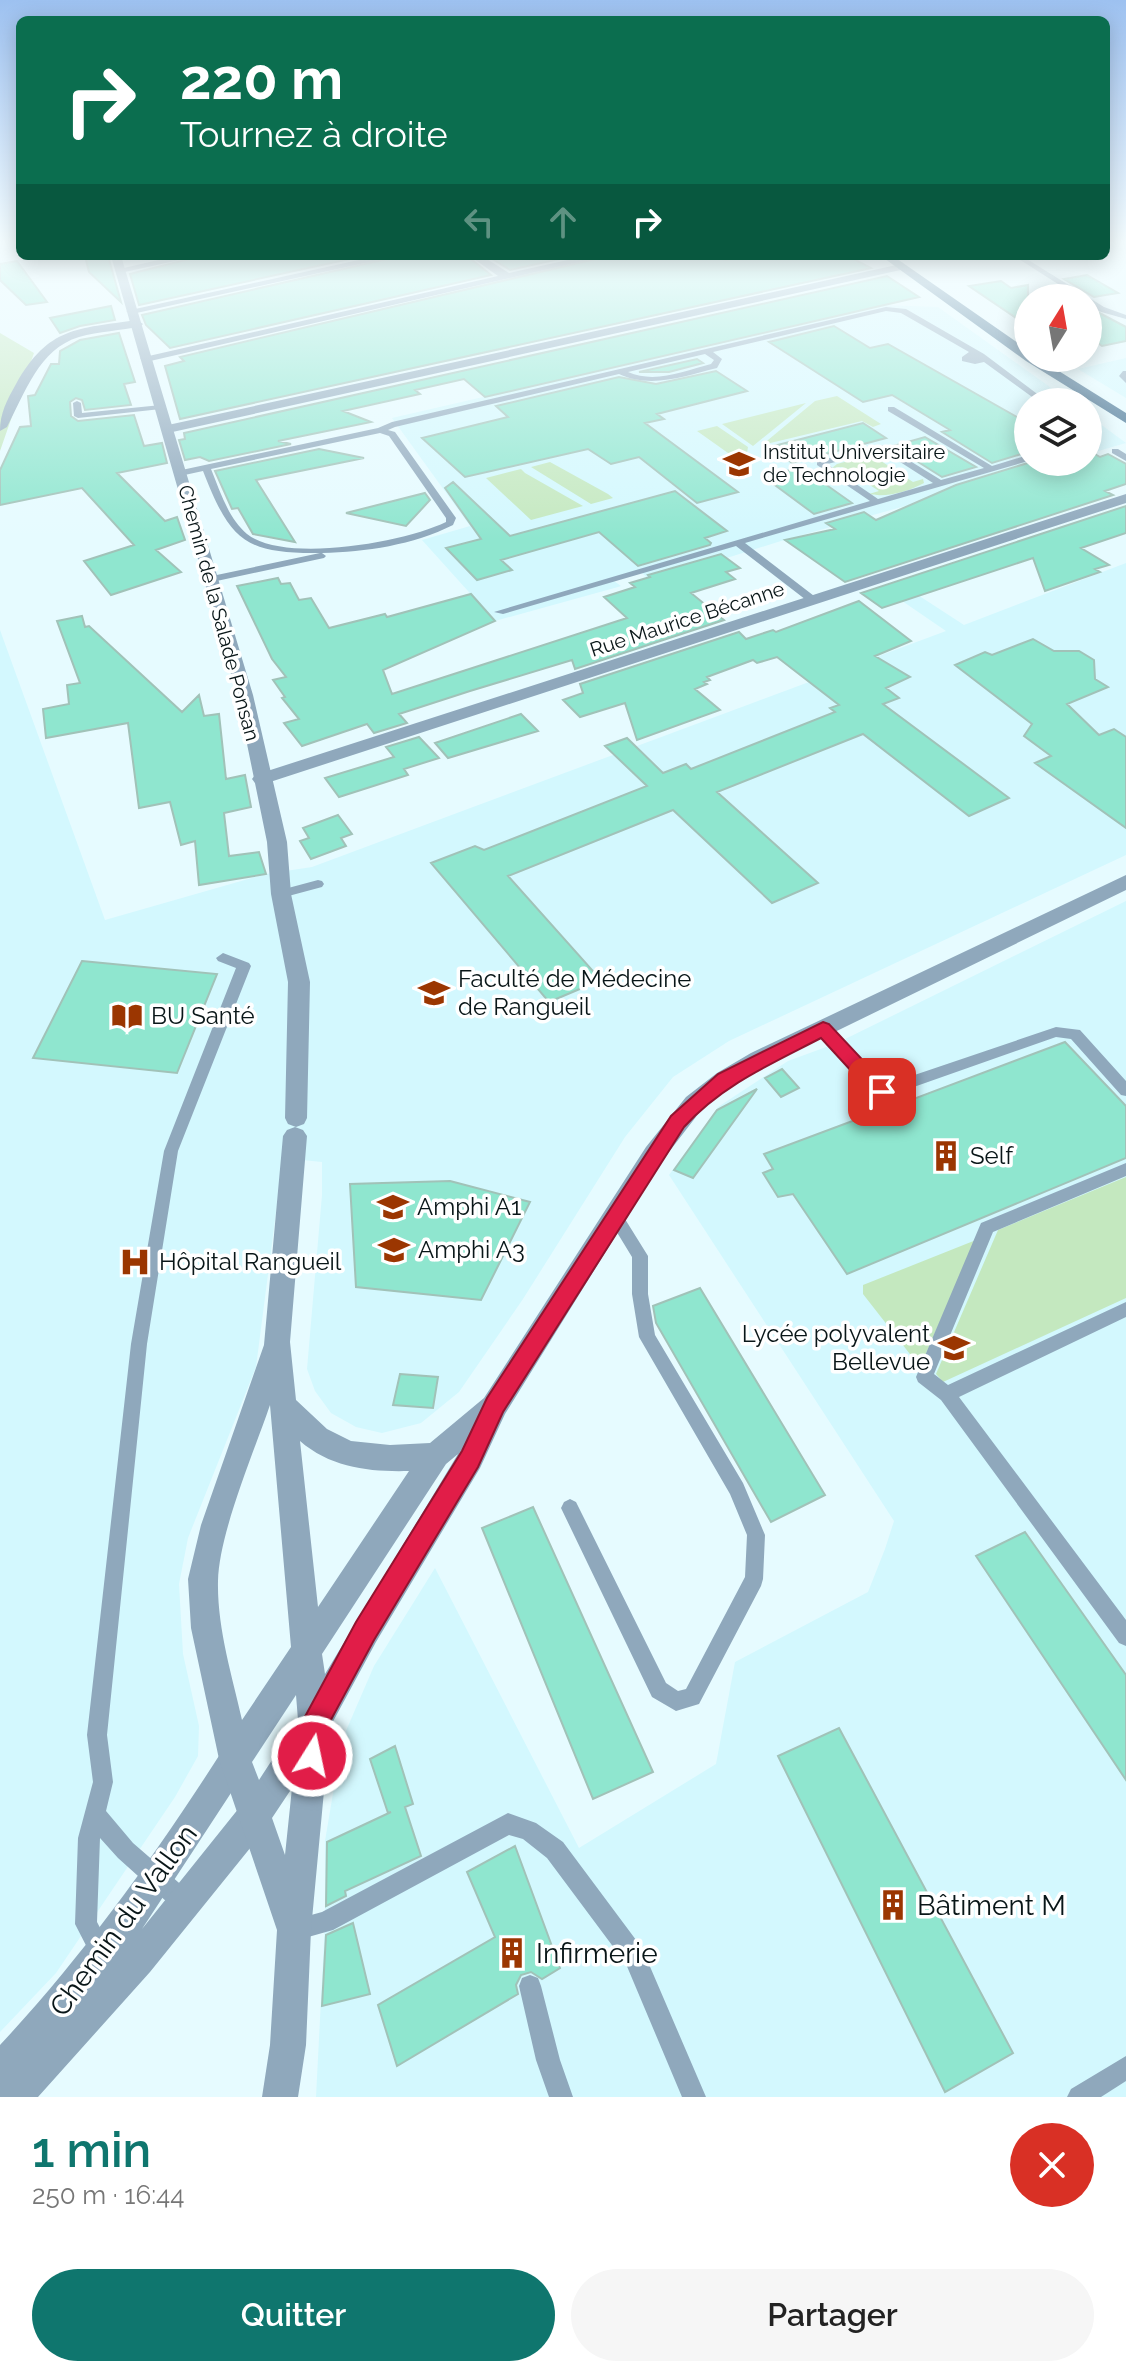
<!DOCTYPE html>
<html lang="fr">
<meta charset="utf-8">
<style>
:root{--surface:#fff;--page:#f6f6f6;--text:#222;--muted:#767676;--accent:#0f766e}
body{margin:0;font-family:Raleway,sans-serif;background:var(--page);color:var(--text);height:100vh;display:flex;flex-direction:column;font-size:30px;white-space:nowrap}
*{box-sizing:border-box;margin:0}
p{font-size:26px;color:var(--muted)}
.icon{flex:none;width:44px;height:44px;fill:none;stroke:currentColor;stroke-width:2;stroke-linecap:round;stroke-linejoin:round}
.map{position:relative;height:2097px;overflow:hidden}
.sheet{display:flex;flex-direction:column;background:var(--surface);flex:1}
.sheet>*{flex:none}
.banner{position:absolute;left:16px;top:16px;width:1094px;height:244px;border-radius:12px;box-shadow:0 4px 20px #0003;background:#0b6e4f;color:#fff;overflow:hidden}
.needle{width:52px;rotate:11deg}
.buttons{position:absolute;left:1014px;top:284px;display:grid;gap:16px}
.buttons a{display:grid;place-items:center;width:88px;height:88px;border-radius:50%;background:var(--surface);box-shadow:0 4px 20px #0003;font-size:40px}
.pin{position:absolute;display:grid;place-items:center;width:68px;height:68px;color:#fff;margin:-34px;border-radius:16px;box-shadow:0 4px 12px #0006}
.me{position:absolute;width:88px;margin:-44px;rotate:10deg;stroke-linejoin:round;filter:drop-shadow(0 0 6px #0008)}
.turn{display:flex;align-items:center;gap:28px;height:168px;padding:0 32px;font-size:36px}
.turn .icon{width:104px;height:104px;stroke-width:2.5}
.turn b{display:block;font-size:56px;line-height:68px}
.lanes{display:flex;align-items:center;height:76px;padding:0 32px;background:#0003;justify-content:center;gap:40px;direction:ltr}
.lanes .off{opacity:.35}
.round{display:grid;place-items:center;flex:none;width:84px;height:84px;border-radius:42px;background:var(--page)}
.summary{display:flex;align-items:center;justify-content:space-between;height:136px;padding:0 32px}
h1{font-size:48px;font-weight:600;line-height:60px;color:var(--accent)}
.primary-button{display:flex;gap:16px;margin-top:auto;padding:16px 32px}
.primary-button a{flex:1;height:92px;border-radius:48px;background:var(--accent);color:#fff;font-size:32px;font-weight:600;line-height:92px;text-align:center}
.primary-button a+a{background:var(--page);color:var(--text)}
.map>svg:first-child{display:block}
</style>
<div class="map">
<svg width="1126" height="2097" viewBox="0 0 1126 2097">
<rect width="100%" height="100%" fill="#e6fbff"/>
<!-- built -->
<path fill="#d3f8fe" d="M882 305 938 307 1071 402H1028V462H1061L781 541 657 580H650L641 572 614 581 621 586 618 587 495 621 422 540 470 526 392 418Z
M1126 358V398L1078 369Z
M1088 415 1126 443 1088 454Z
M1126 563V855L729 1041 673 1077 625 1137 523 1299 459 1392 421 1423 382 1433 356 1427 331 1413 315 1391 307 1369 322 1195V1162L283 1158 256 1367 188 1538 179 1584 183 1654 199 1726 198 1756 175 1797 56 1973 0 2032V630L105 920 266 874 312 867 946 631 889 592 904 586 964 625Z
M1126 901V2097H316L325 1922V1841L342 1740 374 1666 435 1568 579 1848 716 1764 735 1662 868 1592 885 1549 894 1521 669 1175 718 1107 788 1061 837 1043Z"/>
<!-- green -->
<path fill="#c4e8bf" d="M0 333 34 353 0 451Z
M837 396 881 424 873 427 862 421 762 445 815 401Z
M806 403 753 446 722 424Z
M717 426 748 447 745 465 697 431Z
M874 454 886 455 878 459 913 482 923 479 924 483C910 491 886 498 869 494L879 491 842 467 832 468 837 464Z
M550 462 608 494 613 498 591 504 531 467Z
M521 469 525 473 583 506 531 520 486 478Z
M1126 1177V1298L943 1382 936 1374 998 1230Z
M976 1240 920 1367 863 1294V1285Z"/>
<!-- building -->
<path fill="#8fe6cf" stroke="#a1c2b8" stroke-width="2" d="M85 256H108L121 302 89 272Z
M201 256H363L139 305 130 274Z
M400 256H467L491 275 170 348 146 325 142 315Z
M488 256H572L510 270Z
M608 256H718L725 260 742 256H848L871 268 180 419 165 366 184 361 180 357Z
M17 261 47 302 26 305 0 280V264Z
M1087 275 1118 293 1094 297 1064 279Z
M887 276 919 297 485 397 464 379 415 390 420 394 343 411 371 422 278 441 291 444 209 461 200 457 185 460 179 440 185 439 184 433Z
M1001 281 1011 288 1028 285V326L969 286Z
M111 306 115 320 80 326 60 333 50 318Z
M1088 307 1126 327V341L1102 346 1088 336Z
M834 326 870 348 888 344 1017 417 1028 414V452L992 463 942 432 950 430 892 395 863 402 769 342Z
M119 333 135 382 124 384 131 405 85 410 82 400 76 398 70 402 71 416 78 421 134 415 144 446 162 443 167 463 117 473 165 521 177 517 185 540 156 550 181 572 111 595 84 561 134 545 82 488 0 505V470L20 427 31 426 28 396 35 395 51 364H59L60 351 80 340Z
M697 359 703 363 669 372H639Z
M716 371 747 391 657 414 664 419 645 423 738 492 697 503 639 457 611 464 588 449 465 477 422 438 508 417 496 406 619 377 656 384Z
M863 423 886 438 792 463 770 447Z
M925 437 976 467 942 477 893 446Z
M319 449 364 458 256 480 295 542 253 534 238 508 232 509 215 471Z
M1088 450 1100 457 1108 454 1126 464V484L1105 491 1113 495 845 582 785 540 835 529 826 523 864 512 876 520 956 485 1031 462H1088Z
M801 467 852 503 814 514 764 477Z
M453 482 510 536 675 491 727 531 705 538 711 543 710 545 638 566 599 532 501 560 512 570 477 580 446 548 481 539 445 488Z
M425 493 430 500 406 526 346 513Z
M1126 506V533L1081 548 1109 565 1095 569 1100 572 1045 591 1033 558 882 608 861 593Z
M721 554 740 568 726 572 735 579 691 593 724 620 575 669 572 660 470 691 399 714 407 723 374 733 367 724 302 746 284 723 299 719 282 698 285 697 273 680 286 677 272 659 237 586 278 578 281 584 290 583 299 600 311 598 329 628 385 614 387 617 471 594 495 621 383 670 392 694 627 618 604 597 635 587 630 583 650 577 648 575Z
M859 601 911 641 875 656 910 677 886 688 899 698 883 704 1009 798 969 816 863 734 717 792 818 883 772 903 673 810 508 876 601 980 549 1002 431 863 475 846 484 850 647 786 605 746 627 738 663 773 686 764 691 769 835 712 830 708 839 705 777 657 757 663 753 660 707 677 710 680 704 682 707 684 695 689 720 710 637 740 625 703 580 717 563 700 583 693 580 684 739 632 746 639 773 630 776 632Z
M82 616 85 627 89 626 182 712 199 695 204 716 219 714 226 779 245 775 251 807 224 813 229 856 259 852 266 874 199 885 195 841 181 845 170 802 139 808 128 723 46 738 43 709 69 704 67 685 80 683 57 621Z
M1033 639 1054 651H1079L1094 660 1095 679 1108 687 1067 704 1099 735 1114 729 1126 737V828L1035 763 1051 756 1024 736 1032 724 955 665 985 652 992 655Z
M521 714 538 731 448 758 435 743Z
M419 737 439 758 404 769 408 775 339 797 325 778 394 757 386 747Z
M338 815 352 834 341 838 346 846 311 859 300 841 309 838 303 828Z
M82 961 217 974 177 1073 33 1058Z
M1065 1042 1126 1106V1158L847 1274 793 1194 778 1197 763 1173 773 1169 764 1154 882 1110 886 1114H896L901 1108 900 1104Z
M782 1069 799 1088 781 1097 765 1078Z
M757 1089 693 1178 674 1170 717 1110Z
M450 1181 530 1202 481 1300 356 1287 350 1184Z
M700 1288 825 1495 771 1522 656 1323 653 1306Z
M400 1374 438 1377 433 1408 393 1405Z
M533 1507 653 1772 593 1799 482 1528Z
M1025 1532 1126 1675V1780L976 1556Z
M839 1728 1013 2053 945 2092 778 1756Z
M395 1746 413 1804 405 1807 421 1856 345 1891 346 1896 326 1906 327 1842 391 1812 388 1813 370 1759Z
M515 1846 560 1968 542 1979 531 1972 521 1975 516 1985 518 1994 397 2066 378 2005 495 1937 467 1872Z
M353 1923 370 1994 322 2006 326 1935Z"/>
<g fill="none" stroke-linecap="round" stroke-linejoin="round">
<!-- service -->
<path fill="#8fa8bc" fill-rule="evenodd" d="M1014 256H1022L1104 307 1126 315V319L1098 311 1088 303V298H1080Z
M886 307 906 309 984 354 1048 402H1039L984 362 975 364 962 361V357L969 352 901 313 886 311 713 352 722 359 717 368C684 376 652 389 619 374L395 427 388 430 395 432 456 518 453 525C413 545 366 552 322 553L326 556 324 558 212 582 207 579 212 576 320 553C244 554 230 540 203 471L180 476 177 475V471L378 428 392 422ZM705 354 714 360 711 364C684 371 655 384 628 372ZM380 433 389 436 446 518V522C405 542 285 564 247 534 228 518 220 491 211 469Z
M1123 371H1126V383L1119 376Z
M77 401 81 403 82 413 161 405 165 407 161 409 78 418 74 416 73 403Z
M888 407H894L992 466 1028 455V461L745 543 818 599V603H810L736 546 503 614 494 612 870 501 817 465V461L884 445 941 480 984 468 888 411ZM883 451 933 483 878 499 827 464Z
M1088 432 1094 439 1088 444Z
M1112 449H1118L1126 454V461L1112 453Z
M318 880 322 881 324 884 322 887 281 898 275 894 277 891Z
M223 953 249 963 251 966 178 1151 147 1344 107 1735 113 1782 106 1811 133 1843 193 1895 196 1903 193 1911 185 1914 177 1911 118 1858 100 1838 97 1922 112 1951 109 1959 101 1962 93 1959 75 1924 78 1838 93 1782 87 1735 131 1344 164 1151 236 968 218 961 216 958Z
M823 1024 828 1025 885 1085 1056 1027 1080 1030 1126 1081V1096L1121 1095 1071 1039 1056 1037 891 1095 898 1107 896 1111H886L877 1096 818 1033 816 1029 818 1025Z
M1126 1163V1176L993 1232 934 1374 948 1385 1126 1302V1317L959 1397 1126 1620V1646L1119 1643 941 1400 918 1382 916 1377 981 1223Z
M615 1210 620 1211 648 1256V1294L655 1335 743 1483 765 1535 763 1579 761 1586 699 1704 676 1711 652 1697 561 1508 564 1502 570 1499 576 1502 666 1683 678 1691 686 1689 745 1577 747 1535 730 1494 639 1337 632 1294V1257L607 1216 610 1211Z
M508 1813 536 1823 563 1842 642 1948 706 2097H682L626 1964 547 1858 523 1839 509 1835 333 1930 294 1941 286 1938 283 1930 286 1922 322 1912Z
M530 1975 538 1978 541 1986 560 2060 573 2097H549L536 2060 519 1986 522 1978Z
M1126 2056V2081L1101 2097H1067L1071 2089Z"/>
<!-- minor -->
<path fill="#8fa8bc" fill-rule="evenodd" d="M176 256H198L120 273 115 270Z
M377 256H397L132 314 126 311Z
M470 256H482L509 273 586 256H605L146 362 140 358 498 276Z
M901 264 905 265V269L168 433 161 429 168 425Z
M137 320 143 324 141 326C121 331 99 331 79 337 39 349 25 393 7 427L0 431C0 413 7 400 16 384 49 326 77 329 137 320Z
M1126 494V503L267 783H255L252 779 255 775Z
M235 1743 246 1748 251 1759 246 1770 142 1929 243 1803 255 1799 267 1803 271 1815 267 1827 150 1972 38 2097H0V2045C85 1954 157 1853 224 1748Z"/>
<!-- tertiary -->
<path fill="#8fa8bc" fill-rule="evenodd" d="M111 256H121L253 695 287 842 291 894 310 982 307 1118 304 1124 296 1127 288 1124 285 1118 288 982 271 894 267 842 237 695Z
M1126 875V890L767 1065 733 1085 702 1109 662 1161 505 1414 480 1468 376 1642 330 1727 311 1930 306 2045 298 2097H262L270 2045 277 1930 219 1759 191 1628 188 1579 201 1525 264 1345 283 1136 287 1130 295 1127 303 1130 307 1136 290 1342 296 1400 327 1429 351 1441 390 1445 430 1443 484 1398 646 1147 686 1097 717 1073 751 1053ZM270 1405 291 1647 242 1720C232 1675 217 1628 218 1581 219 1533 254 1452 270 1405ZM300 1441C331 1468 370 1472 409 1471L318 1607ZM458 1454 325 1674 322 1654 446 1464ZM296 1695 298 1720 259 1780 252 1762ZM292 1788 285 1855 272 1818Z"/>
<!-- primary -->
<path fill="#376689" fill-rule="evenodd" d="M881 256H893L1028 350V358H1038L1126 413V423L1026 361Z"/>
</g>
<!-- sky -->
<linearGradient id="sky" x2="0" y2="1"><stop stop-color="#9dc1f0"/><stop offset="0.45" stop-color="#f4fdff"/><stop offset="1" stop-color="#f4fdff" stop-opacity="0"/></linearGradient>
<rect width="1126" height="539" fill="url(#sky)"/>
<!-- route -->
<path fill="#e11d48" stroke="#92132f" stroke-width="2" d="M823 1022 829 1024 888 1087 891 1092 888 1097H875L821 1038C771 1064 722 1085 684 1127L503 1412 478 1467 374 1640 327 1727 321 1765 312 1769 302 1765 298 1756 301 1724 356 1622 462 1451 487 1398 671 1116 718 1074Z"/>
<!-- icons -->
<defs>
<symbol id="university-bare" viewBox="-9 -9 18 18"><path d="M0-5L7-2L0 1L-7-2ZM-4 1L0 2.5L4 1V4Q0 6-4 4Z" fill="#9b3601" stroke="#fff" stroke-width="2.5" paint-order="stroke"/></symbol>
<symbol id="library-bare" viewBox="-9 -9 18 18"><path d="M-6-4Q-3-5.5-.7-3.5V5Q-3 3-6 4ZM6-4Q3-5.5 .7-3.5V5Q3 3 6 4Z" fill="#9b3601" stroke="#fff" stroke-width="2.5" paint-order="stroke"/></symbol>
<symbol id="building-bare" viewBox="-9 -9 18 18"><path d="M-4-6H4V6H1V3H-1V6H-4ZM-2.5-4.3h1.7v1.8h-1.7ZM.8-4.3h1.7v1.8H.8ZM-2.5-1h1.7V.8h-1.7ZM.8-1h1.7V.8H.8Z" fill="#9b3601" stroke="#fff" stroke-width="2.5" paint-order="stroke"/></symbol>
<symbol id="hospital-bare" viewBox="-9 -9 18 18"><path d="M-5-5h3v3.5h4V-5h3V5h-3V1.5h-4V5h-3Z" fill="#9b3601" stroke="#fff" stroke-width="2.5" paint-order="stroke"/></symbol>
<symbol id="school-bare" viewBox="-9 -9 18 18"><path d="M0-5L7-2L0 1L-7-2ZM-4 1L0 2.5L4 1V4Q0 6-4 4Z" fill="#9b3601" stroke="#fff" stroke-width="2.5" paint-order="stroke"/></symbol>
</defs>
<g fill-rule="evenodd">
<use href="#university-bare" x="717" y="442" width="44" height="44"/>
<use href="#university-bare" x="412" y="971" width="44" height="44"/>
<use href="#library-bare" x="105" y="994" width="44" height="44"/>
<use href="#building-bare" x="924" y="1134" width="44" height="44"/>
<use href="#university-bare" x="371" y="1185" width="44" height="44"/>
<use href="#university-bare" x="372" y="1228" width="44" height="44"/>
<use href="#hospital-bare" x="113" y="1240" width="44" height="44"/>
<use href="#school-bare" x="932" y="1326" width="44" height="44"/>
<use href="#building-bare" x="871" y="1883" width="44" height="44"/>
<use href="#building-bare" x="490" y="1931" width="44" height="44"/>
</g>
<g text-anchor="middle" stroke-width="7" stroke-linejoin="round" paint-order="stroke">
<!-- far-poi labels -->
<g font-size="20" fill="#091618" stroke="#fff" text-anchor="start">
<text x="763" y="459">Institut Universitaire<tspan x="763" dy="23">de Technologie</tspan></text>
</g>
<!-- far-street labels -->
<g font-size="20" fill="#091618" stroke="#fff">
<text transform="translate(219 613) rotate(75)" y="7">Chemin de la Salade Ponsan</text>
<text transform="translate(687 619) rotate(-18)" y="7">Rue Maurice Bécanne</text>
</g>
<!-- poi labels -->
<g font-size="24" fill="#091618" stroke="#fff" text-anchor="start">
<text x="458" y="987">Faculté de Médecine<tspan x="458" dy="28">de Rangueil</tspan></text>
<text x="151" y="1024">BU Santé</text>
<text x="970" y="1164">Self</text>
<text x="417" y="1215">Amphi A1</text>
<text x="418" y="1258">Amphi A3</text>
<text x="159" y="1270">Hôpital Rangueil</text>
<text x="930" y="1342" text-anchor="end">Lycée polyvalent<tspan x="930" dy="28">Bellevue</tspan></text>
</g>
<!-- near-poi labels -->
<g font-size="28" fill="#091618" stroke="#fff" text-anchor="start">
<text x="917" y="1915">Bâtiment M</text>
<text x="536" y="1963">Infirmerie</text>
</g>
<!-- near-street labels -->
<g font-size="28" fill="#091618" stroke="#fff">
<text transform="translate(123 1920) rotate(-54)" y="10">Chemin du Vallon</text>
</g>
</g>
</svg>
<div class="buttons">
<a><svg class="needle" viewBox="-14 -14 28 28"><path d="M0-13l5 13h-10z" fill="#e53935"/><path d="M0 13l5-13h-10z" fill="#767676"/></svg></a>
<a><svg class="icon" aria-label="layers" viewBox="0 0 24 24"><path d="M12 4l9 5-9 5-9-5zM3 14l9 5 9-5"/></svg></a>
</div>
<div class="pin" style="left:882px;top:1092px;background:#d93025"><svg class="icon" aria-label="arrive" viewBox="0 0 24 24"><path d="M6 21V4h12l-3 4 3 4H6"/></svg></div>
<svg class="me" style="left:312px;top:1756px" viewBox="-20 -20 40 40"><circle r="17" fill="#e11d48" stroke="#fff" stroke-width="3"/><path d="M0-11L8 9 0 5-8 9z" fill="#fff"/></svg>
<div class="banner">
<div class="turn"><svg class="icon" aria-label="right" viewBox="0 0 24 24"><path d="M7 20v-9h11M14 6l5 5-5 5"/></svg><div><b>220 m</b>Tournez à droite</div></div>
<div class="lanes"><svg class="icon off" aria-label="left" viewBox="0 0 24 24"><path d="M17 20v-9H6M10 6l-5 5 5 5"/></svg><svg class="icon off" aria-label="ahead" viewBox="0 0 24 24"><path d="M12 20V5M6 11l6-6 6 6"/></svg><svg class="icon" aria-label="right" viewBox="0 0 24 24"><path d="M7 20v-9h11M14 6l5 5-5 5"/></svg></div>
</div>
</div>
<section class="sheet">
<div class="summary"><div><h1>1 min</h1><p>250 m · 16:44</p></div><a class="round" style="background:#d93025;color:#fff"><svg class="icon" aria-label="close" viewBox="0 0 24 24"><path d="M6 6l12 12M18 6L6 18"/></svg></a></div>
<div class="primary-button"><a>Quitter</a><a>Partager</a></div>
</section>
